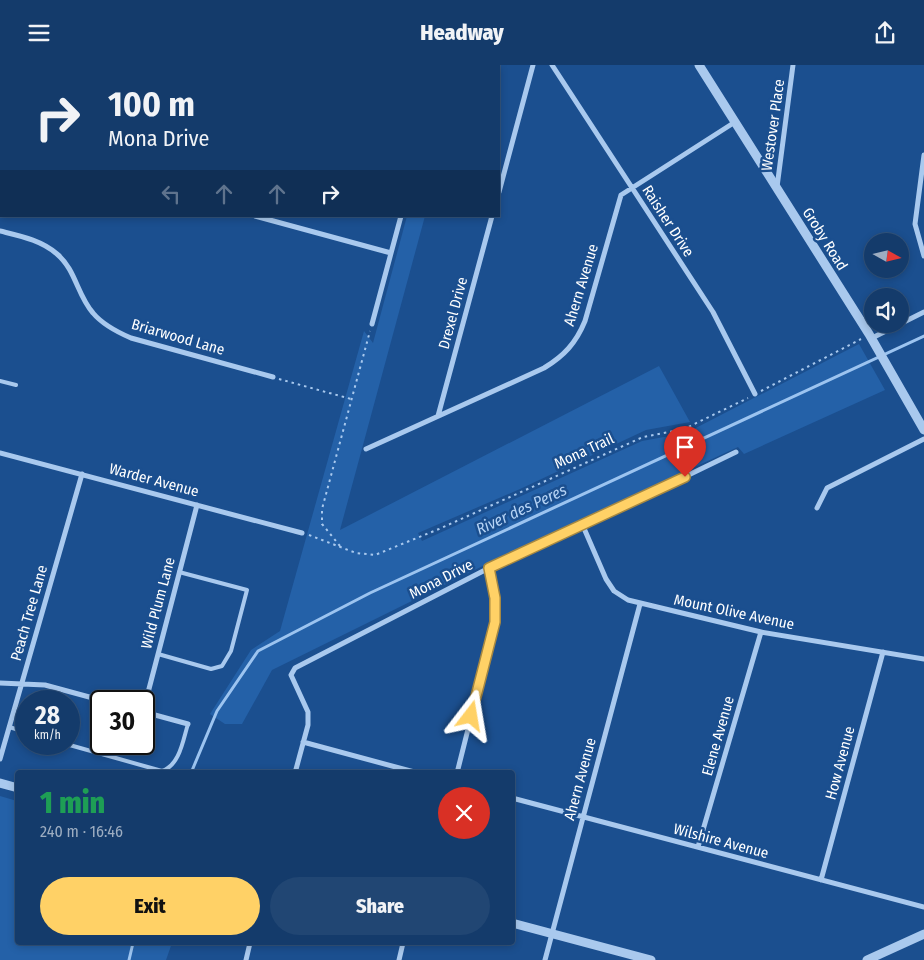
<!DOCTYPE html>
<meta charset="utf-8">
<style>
:root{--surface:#143b6b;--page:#214673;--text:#f1f3f6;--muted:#9dadc1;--line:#33557e;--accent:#ffd166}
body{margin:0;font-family:"Fira Sans Condensed",sans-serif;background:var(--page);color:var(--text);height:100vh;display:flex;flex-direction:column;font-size:19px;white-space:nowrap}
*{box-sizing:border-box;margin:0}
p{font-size:16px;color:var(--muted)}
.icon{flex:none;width:28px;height:28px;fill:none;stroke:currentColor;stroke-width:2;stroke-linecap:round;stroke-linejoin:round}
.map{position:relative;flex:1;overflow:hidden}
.drawer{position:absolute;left:15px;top:705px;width:500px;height:175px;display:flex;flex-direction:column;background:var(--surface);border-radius:5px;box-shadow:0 2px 8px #0003,0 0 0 1px var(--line)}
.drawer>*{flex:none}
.banner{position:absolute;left:0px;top:0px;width:500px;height:152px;box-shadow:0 2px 8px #0003,0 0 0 1px var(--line);background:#143b6b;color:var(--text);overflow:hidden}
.needle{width:32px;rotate:98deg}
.fabs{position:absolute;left:864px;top:168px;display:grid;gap:10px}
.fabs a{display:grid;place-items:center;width:45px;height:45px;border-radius:50%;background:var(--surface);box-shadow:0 2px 8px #0003,0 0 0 1px var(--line);font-size:25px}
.speed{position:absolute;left:15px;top:625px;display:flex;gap:10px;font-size:25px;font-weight:700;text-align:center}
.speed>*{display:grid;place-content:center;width:65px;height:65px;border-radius:50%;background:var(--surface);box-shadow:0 2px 8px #0003,0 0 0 1px var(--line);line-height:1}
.speed small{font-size:12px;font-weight:400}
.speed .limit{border:2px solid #111;border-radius:8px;background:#fff;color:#111}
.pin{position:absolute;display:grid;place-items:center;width:42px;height:42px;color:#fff;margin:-51px -21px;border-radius:50% 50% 50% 0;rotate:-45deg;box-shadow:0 0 5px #0007}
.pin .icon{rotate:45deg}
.me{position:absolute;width:55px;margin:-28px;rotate:14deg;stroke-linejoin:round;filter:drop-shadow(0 0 4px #0008)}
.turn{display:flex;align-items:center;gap:18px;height:105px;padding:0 25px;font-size:22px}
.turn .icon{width:65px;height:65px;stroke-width:2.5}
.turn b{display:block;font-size:35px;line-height:42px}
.lanes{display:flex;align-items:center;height:48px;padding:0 25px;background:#0003;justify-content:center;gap:25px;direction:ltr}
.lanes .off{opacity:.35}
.round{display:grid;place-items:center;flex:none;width:52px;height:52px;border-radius:26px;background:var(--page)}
.head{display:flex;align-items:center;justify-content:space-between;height:85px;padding:0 25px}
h1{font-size:30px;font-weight:800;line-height:38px;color:#1e9e55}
.button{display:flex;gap:10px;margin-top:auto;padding:10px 25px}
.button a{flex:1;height:58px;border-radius:30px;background:var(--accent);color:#111;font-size:20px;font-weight:800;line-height:58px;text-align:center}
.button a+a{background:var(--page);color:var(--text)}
header{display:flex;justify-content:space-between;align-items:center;height:65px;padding:0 25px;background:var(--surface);font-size:22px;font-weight:800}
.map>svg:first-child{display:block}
</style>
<header><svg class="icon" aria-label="menu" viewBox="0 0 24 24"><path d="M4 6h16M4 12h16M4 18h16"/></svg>Headway<svg class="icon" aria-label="share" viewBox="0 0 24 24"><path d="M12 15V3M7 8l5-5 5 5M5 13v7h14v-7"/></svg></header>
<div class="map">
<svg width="924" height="895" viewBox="0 0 924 895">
<rect width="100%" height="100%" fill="#1b4f8f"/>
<!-- green -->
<path fill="#2461a8" d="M407 151H425L340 465 659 301 690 357 646 365 520 424 418 468 422 476 642 376 686 368 859 279 885 325 744 389 738 382 503 491 272 605 242 659H225L210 649 251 585 280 566 364 266 373 278Z
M0 731 17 736 18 878H172L166 895H0Z"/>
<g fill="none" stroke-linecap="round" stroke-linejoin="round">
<!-- stream -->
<path stroke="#9cc4f0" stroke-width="3" d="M191 708 217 646 258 586 370 528 924 271
M129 895 133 878"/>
<!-- path -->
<path stroke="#a9c9ee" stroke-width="2" stroke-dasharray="2.5 4" stroke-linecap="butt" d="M279 314 351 334
M761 326 861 274
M309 470 356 488 375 490 439 464 643 372 684 364 748 333
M340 481 322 459V444L370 266"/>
<!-- service -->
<path stroke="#a9c9ee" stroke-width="4" d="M0 316 16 320
M158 589 211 604 222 601 231 586 247 525 179 507
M9 662 26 667
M66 679 162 706C180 700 183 675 188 659"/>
<!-- minor -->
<path stroke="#a9c9ee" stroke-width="5" d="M237 0 242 1
M552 0 713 247 755 329
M133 1 135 0
M442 1 443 0
M0 83 1 84
M924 90 915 159 924 191
M777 122 793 0
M499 127 533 0
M255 151 391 188
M0 166C20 171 41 175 57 189 76 205 77 230 93 248 103 260 117 267 131 273L273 312
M372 259 401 151
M872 273 924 247
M438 351 492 151
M366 384 544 303C564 291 576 278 585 256L621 130 735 57
M0 388 302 468
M817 443 827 423 924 374
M583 461 606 514 614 526 628 535 761 567 924 594
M0 618 45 620 104 636
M144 643 197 440
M144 647 188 659
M303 677 418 708
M0 694 82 409
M295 708 308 660V647L291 610 295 603 489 503 583 461 736 387
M457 708 495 557V533L489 503
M512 733 924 842
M698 782 761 567
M821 815 883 587
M246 895 250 878
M399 895 403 878
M545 895 640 539"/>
<!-- tertiary -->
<path stroke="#a9c9ee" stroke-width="9" d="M699 0 869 269 924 365
M0 718 18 723
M512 858 651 895
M867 895 924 869"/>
</g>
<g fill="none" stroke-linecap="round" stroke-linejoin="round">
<defs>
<path id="route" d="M471 651 495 557V533L489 503 685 412"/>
</defs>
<!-- route casing -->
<use href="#route" stroke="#a68842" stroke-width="12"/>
<!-- route -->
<use href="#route" stroke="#ffd166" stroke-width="9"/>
</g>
<g text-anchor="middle" stroke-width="5" stroke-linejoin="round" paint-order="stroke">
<!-- street labels -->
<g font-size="15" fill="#fff" stroke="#1b4f8f">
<text transform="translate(773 60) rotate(-82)" y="5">Westover Place</text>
<text transform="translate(668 156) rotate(57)" y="5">Raisher Drive</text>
<text transform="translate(825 174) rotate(58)" y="5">Groby Road</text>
<text transform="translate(581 220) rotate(-73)" y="5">Ahern Avenue</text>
<text transform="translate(453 248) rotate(-75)" y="5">Drexel Drive</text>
<text transform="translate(178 272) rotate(16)" y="5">Briarwood Lane</text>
<text transform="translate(584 386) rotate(-25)" y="5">Mona Trail</text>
<text transform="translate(154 415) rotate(15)" y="5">Warder Avenue</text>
<text transform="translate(441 514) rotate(-27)" y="5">Mona Drive</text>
<text transform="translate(158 538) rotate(-75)" y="5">Wild Plum Lane</text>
<text transform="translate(734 547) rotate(12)" y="5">Mount Olive Avenue</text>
<text transform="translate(29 548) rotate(-74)" y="5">Peach Tree Lane</text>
<text transform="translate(718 671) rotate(-74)" y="5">Elene Avenue</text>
<text transform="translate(840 698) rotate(-75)" y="5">How Avenue</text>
<text transform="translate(580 714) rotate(-75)" y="5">Ahern Avenue</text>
<text transform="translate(721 776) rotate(15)" y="5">Wilshire Avenue</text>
</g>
<!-- water labels -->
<g font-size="16" font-style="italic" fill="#b5d3f5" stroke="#1b4f8f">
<text transform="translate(521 444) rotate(-25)" y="6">River des Peres</text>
</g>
</g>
</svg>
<div class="fabs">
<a><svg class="needle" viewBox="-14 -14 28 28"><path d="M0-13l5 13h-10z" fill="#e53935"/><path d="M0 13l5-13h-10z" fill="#9dadc1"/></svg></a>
<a><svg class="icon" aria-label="sound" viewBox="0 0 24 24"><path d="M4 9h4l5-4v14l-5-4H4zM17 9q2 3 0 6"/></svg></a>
</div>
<div class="speed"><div>28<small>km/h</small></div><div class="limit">30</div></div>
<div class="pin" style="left:685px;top:412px;background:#d93025"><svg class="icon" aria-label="arrive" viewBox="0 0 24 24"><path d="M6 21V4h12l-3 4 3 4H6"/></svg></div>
<svg class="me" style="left:471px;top:651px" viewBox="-20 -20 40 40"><path d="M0-17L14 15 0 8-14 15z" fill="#ffd166" stroke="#fff" stroke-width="4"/></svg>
<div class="banner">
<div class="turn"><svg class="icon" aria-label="right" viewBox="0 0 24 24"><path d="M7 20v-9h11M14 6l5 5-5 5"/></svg><div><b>100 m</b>Mona Drive</div></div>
<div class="lanes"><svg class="icon off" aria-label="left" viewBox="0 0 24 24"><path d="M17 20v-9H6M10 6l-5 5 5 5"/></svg><svg class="icon off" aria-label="ahead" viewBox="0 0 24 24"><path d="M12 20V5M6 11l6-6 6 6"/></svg><svg class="icon off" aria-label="ahead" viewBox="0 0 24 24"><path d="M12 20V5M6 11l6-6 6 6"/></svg><svg class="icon" aria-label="right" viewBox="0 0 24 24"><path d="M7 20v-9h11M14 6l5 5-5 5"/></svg></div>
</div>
<section class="drawer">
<div class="head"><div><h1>1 min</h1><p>240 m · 16:46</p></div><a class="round" style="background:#d93025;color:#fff"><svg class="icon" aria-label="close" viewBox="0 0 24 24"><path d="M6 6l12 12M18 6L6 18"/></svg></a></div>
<div class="button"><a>Exit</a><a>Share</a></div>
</section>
</div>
